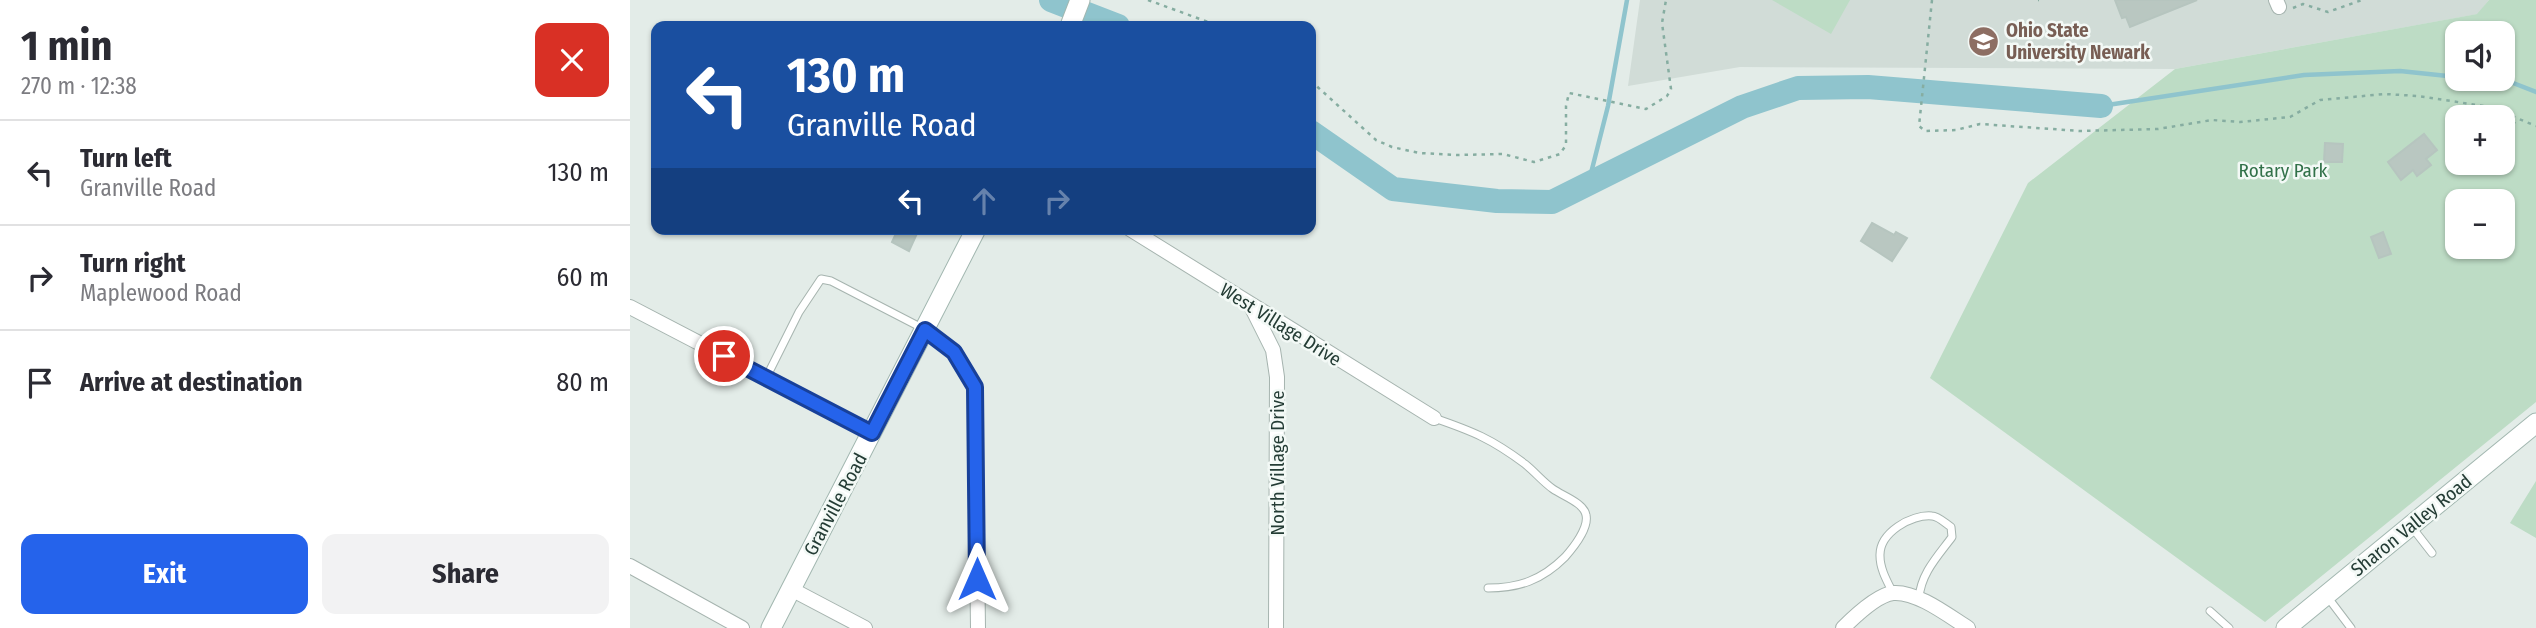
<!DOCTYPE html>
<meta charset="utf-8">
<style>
:root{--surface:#fff;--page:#f2f2f3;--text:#2b2b33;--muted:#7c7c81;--line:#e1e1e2;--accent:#2563eb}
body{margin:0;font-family:"Fira Sans Condensed",sans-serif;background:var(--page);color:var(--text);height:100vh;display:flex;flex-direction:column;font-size:26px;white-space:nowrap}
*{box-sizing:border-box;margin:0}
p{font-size:23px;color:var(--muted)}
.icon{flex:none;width:38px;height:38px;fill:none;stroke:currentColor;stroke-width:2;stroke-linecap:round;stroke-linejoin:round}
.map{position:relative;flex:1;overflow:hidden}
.side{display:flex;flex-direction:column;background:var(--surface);width:630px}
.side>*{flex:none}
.top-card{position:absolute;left:21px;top:21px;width:665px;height:214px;border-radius:14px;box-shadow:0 2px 5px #0004;background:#1a4fa0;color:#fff;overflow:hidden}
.controls{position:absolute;left:1815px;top:21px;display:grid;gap:14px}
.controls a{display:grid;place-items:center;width:70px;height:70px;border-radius:14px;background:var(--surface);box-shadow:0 2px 5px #0004;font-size:35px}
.pin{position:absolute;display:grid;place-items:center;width:60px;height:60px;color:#fff;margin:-30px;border:4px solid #fff;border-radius:50%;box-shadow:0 2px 7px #0007}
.me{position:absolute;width:77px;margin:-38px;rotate:0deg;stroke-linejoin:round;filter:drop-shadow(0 0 5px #0008)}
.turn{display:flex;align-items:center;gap:24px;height:147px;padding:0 21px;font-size:32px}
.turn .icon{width:91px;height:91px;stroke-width:2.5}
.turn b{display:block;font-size:49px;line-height:60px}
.lanes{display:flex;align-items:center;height:66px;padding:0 21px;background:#0003;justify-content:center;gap:35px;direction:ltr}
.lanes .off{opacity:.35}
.round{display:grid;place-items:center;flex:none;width:74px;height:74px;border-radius:14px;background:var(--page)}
.headline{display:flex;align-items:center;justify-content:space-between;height:119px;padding:0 21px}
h1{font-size:42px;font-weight:700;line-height:52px}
.primary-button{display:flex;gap:14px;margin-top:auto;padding:14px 21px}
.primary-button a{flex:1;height:80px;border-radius:14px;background:var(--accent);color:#fff;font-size:28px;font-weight:700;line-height:80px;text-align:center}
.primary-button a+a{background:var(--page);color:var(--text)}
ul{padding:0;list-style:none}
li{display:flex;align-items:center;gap:21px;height:105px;padding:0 21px;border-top:2px solid var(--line)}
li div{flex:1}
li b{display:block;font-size:26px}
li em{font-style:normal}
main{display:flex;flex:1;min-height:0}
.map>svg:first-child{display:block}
</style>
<main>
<section class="side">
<div class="headline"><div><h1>1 min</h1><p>270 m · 12:38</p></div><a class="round" style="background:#d93025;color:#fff"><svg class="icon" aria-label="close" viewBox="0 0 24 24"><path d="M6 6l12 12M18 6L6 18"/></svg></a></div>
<ul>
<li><svg class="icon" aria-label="left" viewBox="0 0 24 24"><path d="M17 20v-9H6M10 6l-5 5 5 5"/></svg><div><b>Turn left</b><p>Granville Road</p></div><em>130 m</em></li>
<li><svg class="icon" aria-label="right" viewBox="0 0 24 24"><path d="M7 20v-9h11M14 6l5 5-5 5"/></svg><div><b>Turn right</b><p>Maplewood Road</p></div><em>60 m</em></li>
<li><svg class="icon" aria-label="arrive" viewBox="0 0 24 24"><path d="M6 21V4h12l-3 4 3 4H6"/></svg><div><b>Arrive at destination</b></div><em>80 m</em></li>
</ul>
<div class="primary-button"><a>Exit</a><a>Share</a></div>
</section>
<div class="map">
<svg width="1906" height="628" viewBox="0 0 1906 628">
<rect width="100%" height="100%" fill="#e3ece8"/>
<!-- built -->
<path fill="#d1dcd7" d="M1010 0H1859L1848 14 1545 69 1110 67 998 86Z"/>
<!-- green -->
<path fill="#bddcc5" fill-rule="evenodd" d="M1142 0H1220L1201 34Z
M1859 0H1906V402L1635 622 1300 378 1398 183 1545 69 1847 14ZM1827 33H1872V79H1827ZM1827 117H1872V163H1827ZM1827 201H1872V247H1827Z
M1906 481V538L1880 523Z"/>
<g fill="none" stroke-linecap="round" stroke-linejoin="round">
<!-- stream -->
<path stroke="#8fc4cd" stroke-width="4.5" d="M1850 79 1878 81 1906 92
M1471 106 1674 75 1770 71 1827 77
M958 185 978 106 997 0"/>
<!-- river -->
<path stroke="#8fc4cd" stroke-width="24" d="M421 0 488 26
M681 132 763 189 867 201 922 202 1112 107 1168 88 1238 87 1471 106"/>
</g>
<!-- building -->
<path fill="#b9c7c1" stroke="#b6c5bf" stroke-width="2" d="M1485 0H1567L1500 27 1496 17 1492 18Z
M1794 134 1807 150 1796 159 1801 165 1787 176 1783 170 1771 180 1758 162Z
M1695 143 1713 144 1712 162H1694Z
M1242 223 1264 235 1266 232 1277 238 1262 261 1231 241Z
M268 229H289L279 251 262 242Z
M1753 232 1761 254 1749 258 1741 237Z"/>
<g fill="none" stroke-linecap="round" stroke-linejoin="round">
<defs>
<path id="lane" d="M136 378 169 312 191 279 201 281 294 329
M804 418C842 431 862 439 895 464 905 472 913 482 923 489 933 496 954 503 956 515 959 528 943 548 935 557 912 580 889 588 858 588
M1781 526 1802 553
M1263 593C1257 581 1250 569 1250 556 1249 533 1281 514 1302 516 1308 516 1315 523 1321 527L1322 537C1308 556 1291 573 1289 598
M1696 595 1721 628
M1580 611 1599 628"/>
<path id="street" d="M1646 0 1649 7
M500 229 804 418
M621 306 643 350 647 377 646 628
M0 307 242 433
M294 330 324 352 345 387 348 628
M0 566 112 628
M161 589 235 628
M1213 628C1224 617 1247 595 1263 593 1287 591 1319 616 1338 628"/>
<path id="secondary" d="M440 26 450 0
M141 628 346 229
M1656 628 1906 423"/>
</defs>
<!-- lane casing -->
<use href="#lane" stroke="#a6b4af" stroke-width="9"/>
<!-- street casing -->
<use href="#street" stroke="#a6b4af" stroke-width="16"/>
<!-- secondary casing -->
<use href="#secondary" stroke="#a2b7b0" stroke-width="21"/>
<!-- path -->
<path stroke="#86ada1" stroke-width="2.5" stroke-dasharray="3.5 5" stroke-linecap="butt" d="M518 0 589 26
M1302 0 1289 126 1295 131 1326 130 1350 124 1450 131 1528 129 1582 120 1610 122 1660 117 1690 100 1755 94 1788 96 1860 107 1906 126
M1408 0H1409
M1663 8 1673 4 1698 12 1732 0
M681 81 746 140 762 147 789 153 828 155 873 154 904 162 930 154 936 145V106L939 93 1016 109 1037 96 1041 89 1032 23 1036 0
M1883 125 1887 118"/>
<!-- lane -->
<use href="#lane" stroke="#fff" stroke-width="7"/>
<!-- street -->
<use href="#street" stroke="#fff" stroke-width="14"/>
<!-- secondary -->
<use href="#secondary" stroke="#fff" stroke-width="19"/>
</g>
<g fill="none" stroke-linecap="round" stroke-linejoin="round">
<defs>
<path id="route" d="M94 356 242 433 295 330 324 352 345 387 347 579"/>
</defs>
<!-- route casing -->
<use href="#route" stroke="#184099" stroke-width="18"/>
<!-- route -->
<use href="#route" stroke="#2563eb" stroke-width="12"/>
</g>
<!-- icons -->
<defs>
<symbol id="university-disc" viewBox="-11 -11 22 22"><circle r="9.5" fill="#8d6e63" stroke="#f3f9f6"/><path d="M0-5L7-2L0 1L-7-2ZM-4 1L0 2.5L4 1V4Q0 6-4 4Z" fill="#fff"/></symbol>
</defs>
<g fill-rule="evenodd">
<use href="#university-disc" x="1336" y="24" width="35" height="35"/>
</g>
<g text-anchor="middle" stroke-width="5" stroke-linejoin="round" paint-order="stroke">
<!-- education labels -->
<g font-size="19" font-weight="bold" fill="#785e54" stroke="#f3f9f6" text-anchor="start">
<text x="1376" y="37">Ohio State<tspan x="1376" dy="22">University Newark</tspan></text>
</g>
<!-- park labels -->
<g font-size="19" fill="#317149" stroke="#f3f9f6">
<text x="1653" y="177">Rotary Park</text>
</g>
<!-- street labels -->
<g font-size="19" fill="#243c35" stroke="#f3f9f6">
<text transform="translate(651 324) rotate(32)" y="7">West Village Drive</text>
<text transform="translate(647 463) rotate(-90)" y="7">North Village Drive</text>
<text transform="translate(205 504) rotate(-62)" y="7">Granville Road</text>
<text transform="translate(1781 525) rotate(-39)" y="7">Sharon Valley Road</text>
</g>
</g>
</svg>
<div class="controls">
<a><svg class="icon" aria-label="sound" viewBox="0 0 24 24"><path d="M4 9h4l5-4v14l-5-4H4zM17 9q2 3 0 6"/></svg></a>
<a>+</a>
<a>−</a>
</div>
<div class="pin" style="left:94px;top:356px;background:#d93025"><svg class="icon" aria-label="arrive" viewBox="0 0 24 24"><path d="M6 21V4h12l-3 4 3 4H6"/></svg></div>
<svg class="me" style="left:347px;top:579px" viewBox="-20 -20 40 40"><path d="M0-17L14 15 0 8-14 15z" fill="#2563eb" stroke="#fff" stroke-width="4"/></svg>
<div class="top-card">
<div class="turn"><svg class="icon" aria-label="left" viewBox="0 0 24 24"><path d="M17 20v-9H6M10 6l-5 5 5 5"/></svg><div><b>130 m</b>Granville Road</div></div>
<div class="lanes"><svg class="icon" aria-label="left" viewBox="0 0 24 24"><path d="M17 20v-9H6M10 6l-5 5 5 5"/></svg><svg class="icon off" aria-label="ahead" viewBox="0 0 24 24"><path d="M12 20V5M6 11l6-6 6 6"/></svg><svg class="icon off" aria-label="right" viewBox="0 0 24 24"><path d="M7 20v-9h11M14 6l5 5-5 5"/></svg></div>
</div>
</div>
</main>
